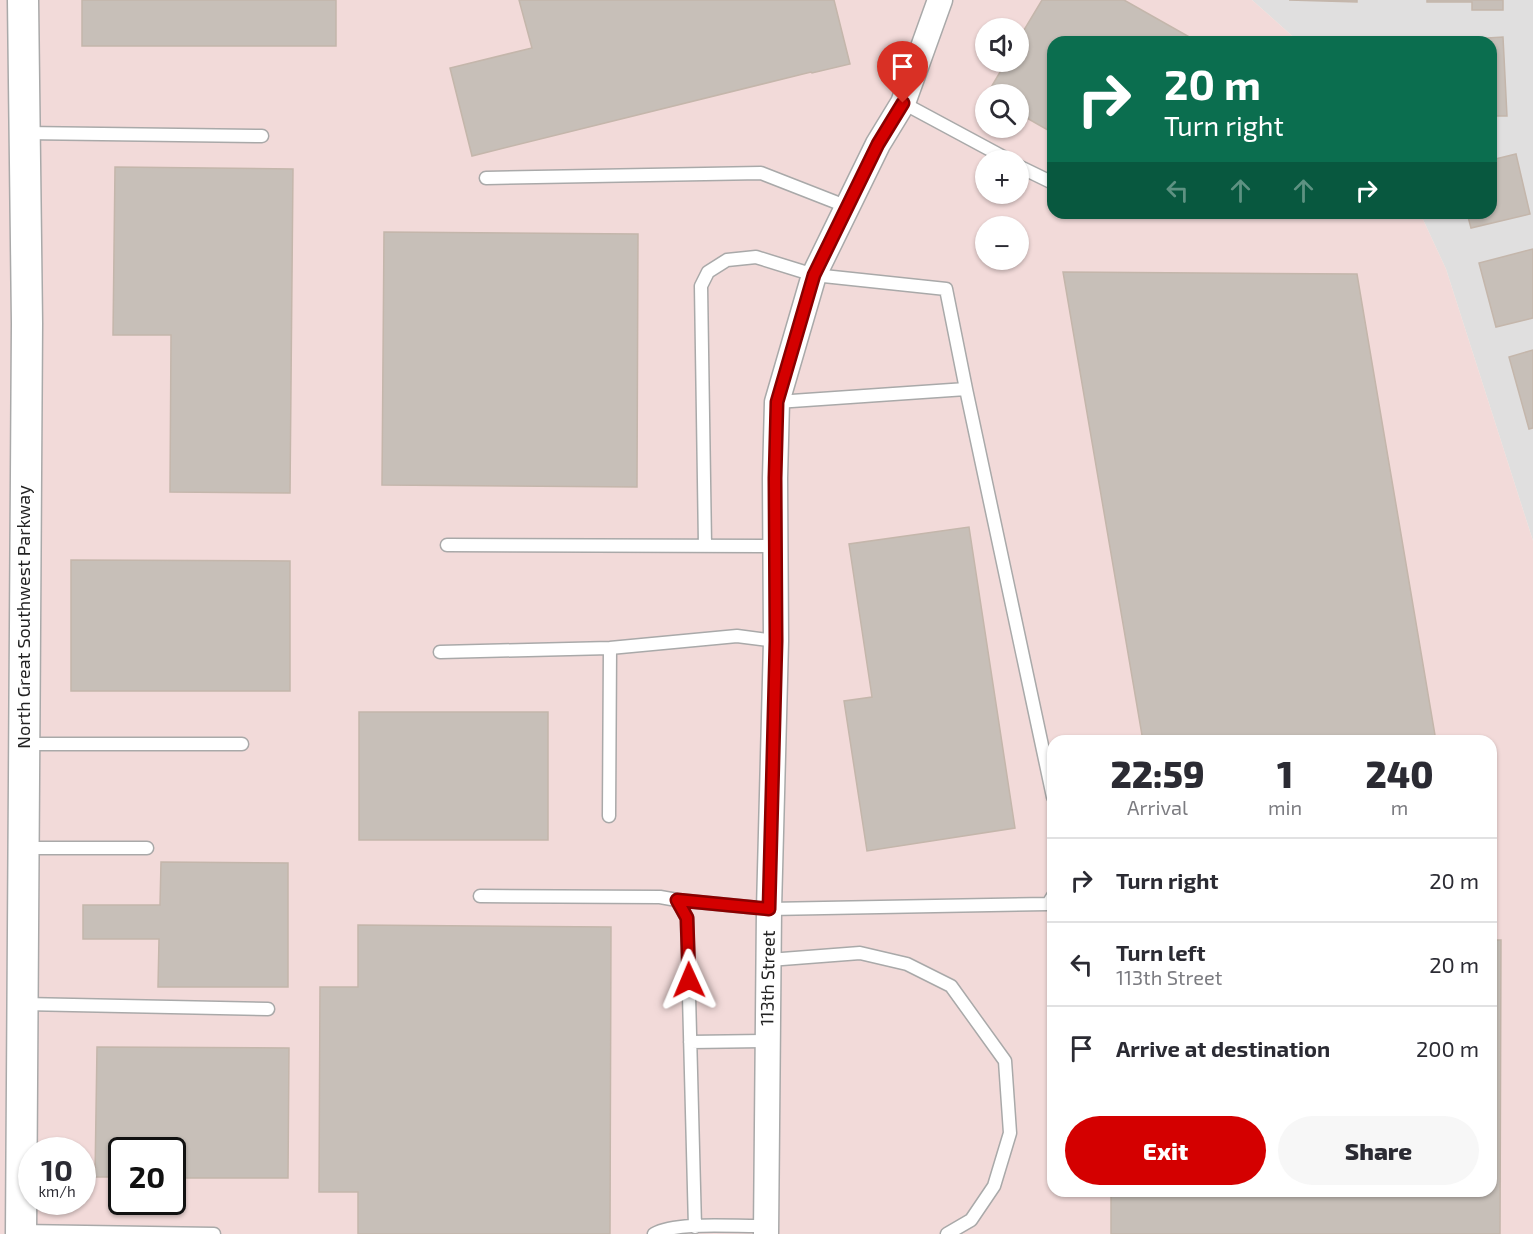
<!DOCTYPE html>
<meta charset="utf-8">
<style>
:root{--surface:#fff;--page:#f7f7f7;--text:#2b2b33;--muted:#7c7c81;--line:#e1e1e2;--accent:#d40000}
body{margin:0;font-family:"Exo 2",sans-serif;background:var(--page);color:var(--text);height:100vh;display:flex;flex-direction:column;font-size:22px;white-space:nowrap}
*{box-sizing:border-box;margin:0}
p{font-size:20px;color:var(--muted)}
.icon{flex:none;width:33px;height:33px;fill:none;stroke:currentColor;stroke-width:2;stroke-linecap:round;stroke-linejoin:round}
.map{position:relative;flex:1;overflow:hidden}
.panel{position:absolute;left:1047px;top:735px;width:450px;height:462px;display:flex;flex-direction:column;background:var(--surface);border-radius:18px;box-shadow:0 2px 4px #0004}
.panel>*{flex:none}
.banner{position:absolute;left:1047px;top:36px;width:450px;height:183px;border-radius:18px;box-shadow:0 2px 4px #0004;background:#0b6e4f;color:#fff;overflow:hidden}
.tools{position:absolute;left:975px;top:18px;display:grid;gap:12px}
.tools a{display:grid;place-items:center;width:54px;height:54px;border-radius:50%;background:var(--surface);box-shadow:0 2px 4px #0004;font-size:30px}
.speed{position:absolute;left:18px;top:1137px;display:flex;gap:12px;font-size:30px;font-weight:700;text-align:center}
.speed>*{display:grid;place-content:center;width:78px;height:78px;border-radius:50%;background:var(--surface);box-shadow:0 2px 4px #0004;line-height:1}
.speed small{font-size:15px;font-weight:400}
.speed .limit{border:3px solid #111;border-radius:9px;background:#fff;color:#111}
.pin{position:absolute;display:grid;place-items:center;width:51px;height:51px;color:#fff;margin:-62px -26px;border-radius:50% 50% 50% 0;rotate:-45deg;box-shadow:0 0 6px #0007}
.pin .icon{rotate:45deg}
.me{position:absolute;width:66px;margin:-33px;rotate:359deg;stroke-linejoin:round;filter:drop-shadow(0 0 4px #0008)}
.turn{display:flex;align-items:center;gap:21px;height:126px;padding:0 18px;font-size:27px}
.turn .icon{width:78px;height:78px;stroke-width:2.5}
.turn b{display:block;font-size:42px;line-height:51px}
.lanes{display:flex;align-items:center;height:57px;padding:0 18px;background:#0003;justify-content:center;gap:30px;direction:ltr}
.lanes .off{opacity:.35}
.eta{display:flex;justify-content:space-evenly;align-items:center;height:102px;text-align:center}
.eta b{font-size:36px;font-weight:800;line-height:42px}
.cta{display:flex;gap:12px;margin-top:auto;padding:12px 18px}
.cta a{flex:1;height:69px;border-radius:36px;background:var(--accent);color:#fff;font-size:24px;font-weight:800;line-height:69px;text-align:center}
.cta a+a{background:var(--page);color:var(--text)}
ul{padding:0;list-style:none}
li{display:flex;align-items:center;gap:18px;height:84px;padding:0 18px;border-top:2px solid var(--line)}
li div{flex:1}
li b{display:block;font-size:22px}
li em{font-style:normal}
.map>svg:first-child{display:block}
</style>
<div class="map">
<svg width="1533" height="1234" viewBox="0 0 1533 1234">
<rect width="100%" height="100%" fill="#f2efe9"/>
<!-- residential -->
<path fill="#e0dfdf" d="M1252 0H1533V541L1446 269 1420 213H1491V42H1299Z"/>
<!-- commercial -->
<path fill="#f2dad9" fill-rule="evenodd" d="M0 0H1252L1299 42H1053V213H1420L1446 269 1533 541V1234H0ZM986 28H1018V62H986ZM986 94H1018V128H986ZM986 160H1018V194H986ZM986 226H1018V260H986ZM1053 741H1491V1191H1053ZM32 1150H82V1202H32ZM122 1150H172V1202H122Z"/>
<!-- building -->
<path fill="#c7bfb8" stroke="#c4b6ab" stroke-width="1.5" d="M82 0H336V46H82Z
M519 0H834L850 64 812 73 811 72 472 156 450 68 532 48Z
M1042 0H1124L1193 39 1191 42H1053V133L1018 113V94H987L1006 62H1018V40Z
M1289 0H1357V2Z
M1427 0H1503V10H1472V2H1427Z
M1503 37 1507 116H1491V42H1420Z
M1516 154 1530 214 1471 228 1467 213H1491V160Z
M115 167 293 169 290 493 170 492 171 335H113Z
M384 232 638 234 637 487 382 485Z
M1533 249V318L1496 327 1479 263Z
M1063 272 1357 274 1436 741H1143Z
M1533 350V428L1529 429 1509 357Z
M969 527 1015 828 867 851 844 701 872 697 849 544Z
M71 560 290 561V691H71Z
M359 712H548V840H359Z
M161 862 288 863V987H158L159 939H83V905H160Z
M358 925 611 927 610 1234H358V1192H319L320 987H358Z
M1491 940H1501L1500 1234H1111V1191H1491Z
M97 1047 289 1048 288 1178H172V1150H122V1177H95Z"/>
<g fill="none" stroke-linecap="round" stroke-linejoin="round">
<defs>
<path id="service" d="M903 103 1009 160
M25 133 262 136
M1018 166 1053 183
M486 178 761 173 848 207
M777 402 966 389 1053 797
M447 545 775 546
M705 545 701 286 708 272 727 260 756 257 814 275 946 289 966 389
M440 652 610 648 737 636 776 641
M24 744H242
M609 816 610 648
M24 848H147
M480 896 660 897 677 900 687 918 695 1227
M677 900 769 909 1048 904 1053 896
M769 960 860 953 907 964 951 986 1005 1061 1010 1133 994 1186 971 1220 947 1234
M24 1004 268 1009
M690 1042 767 1041
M21 1231 214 1234
M654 1234C678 1221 736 1227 766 1226"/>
<path id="minor" d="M766 1234 769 909 776 641 775 478 777 402 814 275 878 144 903 103 940 0"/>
<path id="tertiary" d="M21 1234 27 323 23 0"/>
</defs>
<!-- service casing -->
<use href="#service" stroke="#a9a9a9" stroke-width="15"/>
<!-- minor casing -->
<use href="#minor" stroke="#a9a9a9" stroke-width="27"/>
<!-- tertiary casing -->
<use href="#tertiary" stroke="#a9a9a9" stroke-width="33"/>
<!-- service -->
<use href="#service" stroke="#fff" stroke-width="12"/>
<!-- minor -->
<use href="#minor" stroke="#fff" stroke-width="24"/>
<!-- tertiary -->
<use href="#tertiary" stroke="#fff" stroke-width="30"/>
</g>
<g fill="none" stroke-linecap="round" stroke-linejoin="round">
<defs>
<path id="route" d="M689 980 687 918 677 900 769 909 776 641 775 478 777 402 814 275 878 144 903 103"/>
</defs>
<!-- route casing -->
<use href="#route" stroke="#8a0000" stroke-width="15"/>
<!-- route -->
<use href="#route" stroke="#d40000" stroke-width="10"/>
</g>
<g text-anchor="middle" stroke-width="5" stroke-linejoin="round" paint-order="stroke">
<!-- street labels -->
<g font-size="18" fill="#222" stroke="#fff">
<text transform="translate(24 617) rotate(-90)" y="6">North Great Southwest Parkway</text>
<text transform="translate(768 978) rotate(-89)" y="6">113th Street</text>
</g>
</g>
</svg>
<div class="tools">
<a><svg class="icon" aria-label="sound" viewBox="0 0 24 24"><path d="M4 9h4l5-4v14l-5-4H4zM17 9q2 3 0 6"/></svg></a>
<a><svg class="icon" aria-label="search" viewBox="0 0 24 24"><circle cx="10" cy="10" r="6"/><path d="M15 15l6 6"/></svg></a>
<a>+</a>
<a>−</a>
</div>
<div class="speed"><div>10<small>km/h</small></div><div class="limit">20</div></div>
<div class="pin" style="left:903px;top:103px;background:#d93025"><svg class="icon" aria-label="arrive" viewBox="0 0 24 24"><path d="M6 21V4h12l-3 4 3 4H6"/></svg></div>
<svg class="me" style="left:689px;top:980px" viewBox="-20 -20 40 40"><path d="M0-17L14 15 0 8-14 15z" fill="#d40000" stroke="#fff" stroke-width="4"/></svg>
<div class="banner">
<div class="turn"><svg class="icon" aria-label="right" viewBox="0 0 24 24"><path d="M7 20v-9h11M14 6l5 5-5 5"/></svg><div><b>20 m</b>Turn right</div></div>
<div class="lanes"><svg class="icon off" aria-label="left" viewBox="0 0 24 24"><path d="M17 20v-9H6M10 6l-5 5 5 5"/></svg><svg class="icon off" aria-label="ahead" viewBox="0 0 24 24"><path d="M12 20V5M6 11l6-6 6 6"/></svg><svg class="icon off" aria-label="ahead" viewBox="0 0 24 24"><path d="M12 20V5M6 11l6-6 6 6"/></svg><svg class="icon" aria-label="right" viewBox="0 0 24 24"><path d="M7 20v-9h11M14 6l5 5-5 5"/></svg></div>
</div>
<section class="panel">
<div class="eta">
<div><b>22:59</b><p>Arrival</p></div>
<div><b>1</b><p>min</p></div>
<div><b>240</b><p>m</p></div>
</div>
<ul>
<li><svg class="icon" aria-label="right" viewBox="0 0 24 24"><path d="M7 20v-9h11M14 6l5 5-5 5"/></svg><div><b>Turn right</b></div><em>20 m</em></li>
<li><svg class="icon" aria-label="left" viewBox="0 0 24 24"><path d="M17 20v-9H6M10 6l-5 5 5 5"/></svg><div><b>Turn left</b><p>113th Street</p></div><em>20 m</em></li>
<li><svg class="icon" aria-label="arrive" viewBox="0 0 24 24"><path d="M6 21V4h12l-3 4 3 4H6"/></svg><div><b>Arrive at destination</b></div><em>200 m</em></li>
</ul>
<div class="cta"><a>Exit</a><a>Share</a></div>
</section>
</div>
